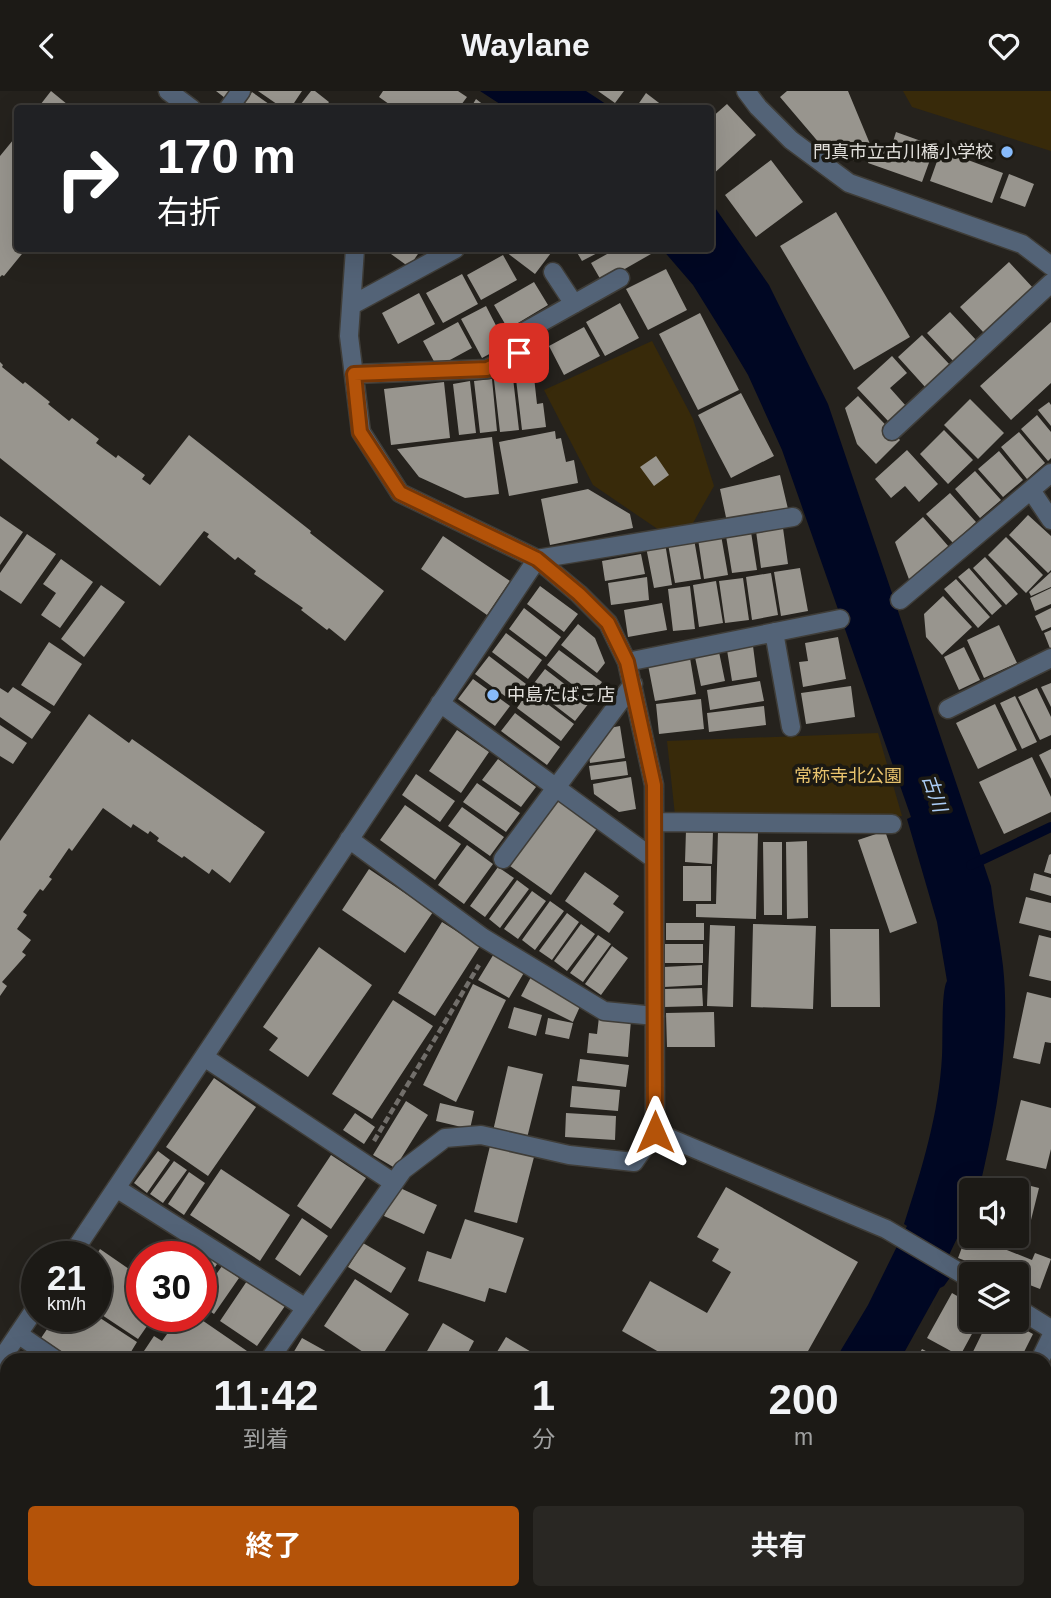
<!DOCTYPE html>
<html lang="ja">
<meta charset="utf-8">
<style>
:root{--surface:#1c1a16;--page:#292723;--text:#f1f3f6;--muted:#a0a1a1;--line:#3a3835;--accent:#b45309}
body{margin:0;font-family:Arial,"Noto Sans JP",sans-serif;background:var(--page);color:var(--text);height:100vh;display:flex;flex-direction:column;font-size:26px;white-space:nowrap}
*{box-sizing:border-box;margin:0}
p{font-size:23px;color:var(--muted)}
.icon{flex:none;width:38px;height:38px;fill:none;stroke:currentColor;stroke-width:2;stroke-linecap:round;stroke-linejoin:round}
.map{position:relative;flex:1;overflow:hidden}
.sheet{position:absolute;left:0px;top:1262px;width:1052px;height:247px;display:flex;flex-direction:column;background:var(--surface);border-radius:21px 21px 0 0;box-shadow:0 7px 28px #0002,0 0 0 2px var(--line)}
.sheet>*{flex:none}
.hud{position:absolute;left:14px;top:14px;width:700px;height:147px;border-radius:7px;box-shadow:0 7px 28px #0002,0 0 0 2px var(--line);background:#202124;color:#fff;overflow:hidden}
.fabs{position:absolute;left:959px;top:1087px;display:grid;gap:14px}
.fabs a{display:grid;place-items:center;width:70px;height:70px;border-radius:7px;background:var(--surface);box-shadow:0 7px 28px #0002,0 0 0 2px var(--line);font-size:35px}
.speed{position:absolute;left:21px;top:1150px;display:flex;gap:14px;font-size:35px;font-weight:700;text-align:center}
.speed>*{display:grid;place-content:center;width:91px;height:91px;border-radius:50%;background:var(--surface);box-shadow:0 7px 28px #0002,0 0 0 2px var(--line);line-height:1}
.speed small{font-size:18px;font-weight:400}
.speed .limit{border:10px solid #d22;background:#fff;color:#111}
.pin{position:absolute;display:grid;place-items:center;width:60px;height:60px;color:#fff;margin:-30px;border-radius:14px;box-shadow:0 4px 10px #0006}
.me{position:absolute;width:77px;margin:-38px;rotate:0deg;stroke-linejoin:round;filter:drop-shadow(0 0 5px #0008)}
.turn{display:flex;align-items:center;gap:24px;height:147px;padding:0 28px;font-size:32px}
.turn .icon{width:91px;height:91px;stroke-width:2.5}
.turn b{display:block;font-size:49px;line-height:60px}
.eta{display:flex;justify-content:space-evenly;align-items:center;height:119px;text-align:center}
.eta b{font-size:42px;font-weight:700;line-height:49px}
.action{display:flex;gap:14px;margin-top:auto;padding:14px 28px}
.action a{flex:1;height:80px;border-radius:7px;background:var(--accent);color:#fff;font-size:28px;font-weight:700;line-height:80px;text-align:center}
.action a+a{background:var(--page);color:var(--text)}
header{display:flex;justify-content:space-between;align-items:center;height:91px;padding:0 28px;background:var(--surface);font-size:32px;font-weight:700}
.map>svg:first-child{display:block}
</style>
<header><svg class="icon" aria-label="back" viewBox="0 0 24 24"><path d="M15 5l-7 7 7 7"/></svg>Waylane<svg class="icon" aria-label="heart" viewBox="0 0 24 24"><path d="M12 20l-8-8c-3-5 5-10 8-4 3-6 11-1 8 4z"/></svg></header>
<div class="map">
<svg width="1051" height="1507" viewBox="0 0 1051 1507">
<rect width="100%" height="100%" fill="#25221d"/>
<!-- green -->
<path fill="#382a0a" d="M903 0H1051V60L912 16Z
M652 250 693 328 714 395 693 432 659 439 593 394 544 299Z
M878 642 902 725 675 724 667 650Z"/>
<!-- water -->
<path fill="#000723" d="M480 0H586L612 17H506Z
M711 111 769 194 828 313 991 795C994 822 1000 848 1003 875 1011 950 996 1026 979 1099H971V1124L966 1138 961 1139 949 1164 954 1181 944 1195 940 1197 900 1269H835L868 1214 907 1135 904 1133C922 1078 939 1022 942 965 943 950 941 899 947 890L937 831 907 728 911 726 782 359 748 284 726 247 693 194 662 158H710Z
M692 1502H758L754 1507H689Z"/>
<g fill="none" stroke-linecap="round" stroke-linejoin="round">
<!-- stream -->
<path stroke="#000723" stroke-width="10" d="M971 774 1051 736"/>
</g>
<!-- building -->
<path fill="#98958e" d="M51 0 73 18H37Z
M216 0H230L225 7Z
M258 0H302L290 18H284Z
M311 0H315L329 11 324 18H297Z
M383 0H458L467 6 458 18H396L379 6Z
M598 0H624L615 12Z
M787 0H848L870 53 855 70 826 60 780 6Z
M252 1 276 18H241Z
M646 2 667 18H635Z
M476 8 489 18H470Z
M727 13 756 44 710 86V28Z
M896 41 935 55 922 91 868 72 876 51 891 57Z
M18 43V158H26L4 185 2 184 0 186V65Z
M941 59 1003 82 992 112 930 90Z
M771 69 803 111 756 146 725 104Z
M1009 83 1034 93 1025 116 1000 107Z
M836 121 910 246 854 279 780 155Z
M394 158H430L425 164 420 160 409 176 391 163Z
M502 158H554L535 183Z
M575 158H605L582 170Z
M616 158H648L651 163 602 191 591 172Z
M503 164 517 189 481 209 467 184Z
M1009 171 1034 198 984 242 960 216Z
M666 178 687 219 648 239 626 198Z
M462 183 478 213 443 232 426 202Z
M534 191 548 214 508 238 494 214Z
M419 202 435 233 398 253 382 222Z
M620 212 639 247 605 265 586 231Z
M486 215 506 254 482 267 461 228Z
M950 221 977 250 954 271 927 242Z
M700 222 739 299 698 319 659 243Z
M458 231 472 257 437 276 423 250Z
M1051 231V292L1011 329 980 295Z
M584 236 600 265 564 284 549 255Z
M922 244 950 274 926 297 898 266Z
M892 265 907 282 890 297 906 315 889 331 857 297Z
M0 271 3 274 2 276 23 293 25 291 50 311 48 313 69 330 72 327 99 348 96 352 116 367 118 364 145 384 142 388 150 394 189 344 311 440 310 442 384 500 345 550 329 537 327 539 301 519 303 517 254 483 256 480 238 466 235 469 207 446 209 443 204 440 160 495 0 367Z
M534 286 537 313 543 312 546 336 522 339 516 288Z
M513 287 519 339 500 341 494 289Z
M492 288 497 340 480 342 474 290Z
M470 290 476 342 459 344 453 293Z
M444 291 450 347 391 354 384 298Z
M741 302 774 365 731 387 698 324Z
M858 305 900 349 876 373 857 353 845 317Z
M970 308 1004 342 978 368 944 334Z
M1049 311 1051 314V335L1038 319Z
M1037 324 1051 341V367L1048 370 1021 338Z
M944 339 973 369 948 393 920 363Z
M555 340 556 348 561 347 566 371 574 369 578 392 509 405 499 351Z
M1019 341 1045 372 1027 388 1001 356Z
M492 346 499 403 465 407 419 386 397 358Z
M907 359 938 393 919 411 905 395 891 407 875 388Z
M999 360 1023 389 1003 406 978 378Z
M656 365 669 384 654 395 640 376Z
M975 380 1001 409 980 427 955 398Z
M780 384 788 418 727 431 720 398Z
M588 398 630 423 633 437 550 454 541 408Z
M950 402 976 431 953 452 926 423Z
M1028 424 1051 445V479L1048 482 1009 444Z
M0 425 23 441 0 474Z
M923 426 949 456 910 491 895 451Z
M783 437 788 473 761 477 756 440Z
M751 441 757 479 732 482 726 445Z
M27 443 56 463 21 513 0 499V482Z
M721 444 728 484 704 488 698 448Z
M443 445 510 490 487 524 421 478Z
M1006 446 1043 484 1026 502 988 464Z
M694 448 701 488 675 492 668 453Z
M665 452 672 494 654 497 646 456Z
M641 463 645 483 605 490 602 470Z
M985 466 1018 503 1006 514 973 477Z
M61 468 93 491 60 537 41 524 56 502 43 493Z
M800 477 808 520 781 525 774 481Z
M969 477 1002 515 992 524 958 486Z
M1051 481V496L1031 505 1029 501Z
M771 482 778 524 752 529 746 486Z
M647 486 649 509 611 514 608 492Z
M743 487 749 529 725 532 719 490Z
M956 488 990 526 978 537 944 498Z
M716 490 723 532 699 536 693 494Z
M101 494 125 511 84 566 61 548Z
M540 495 578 523 564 541 527 513Z
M690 495 695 538 673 540 668 498Z
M1051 497V513L1035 520 1030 507Z
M943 505 972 536 942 564 926 546 924 523Z
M662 512 667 539 628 546 624 519Z
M524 517 561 546 546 566 509 538Z
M1051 517V536L1042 540 1035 525Z
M578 533 595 547 605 572 597 582 561 554Z
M999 534 1017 572 984 587 967 549Z
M1051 539V560L1044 542Z
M506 542 542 569 528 588 492 561Z
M838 546 846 588 803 596 799 571 808 570 805 552Z
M49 551 82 573 54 615 21 594Z
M753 555 757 586 732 590 727 559Z
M964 556 980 589 959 599 944 566Z
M559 559 602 591 590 607 547 574Z
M719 561 725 590 701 595 695 566Z
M489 565 526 593 513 611 475 583Z
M690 567 696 603 655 610 648 574Z
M545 578 589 612 575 630 531 596Z
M473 588 510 615 495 635 458 608Z
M760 590 764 610 710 619 707 599Z
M1051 592V616L1041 596Z
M851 595 855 626 806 633 801 602Z
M13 596 51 621 32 648 0 626V597L8 602Z
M1037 597 1051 626V644L1040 649 1018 606Z
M529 599 574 633 561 650 517 617Z
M1015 605 1037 651 1022 658 1000 612Z
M701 608 704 638 659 643 656 613Z
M995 613 1017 659 978 678 956 632Z
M764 615 766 634 709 641 707 622Z
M515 622 560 656 547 674 501 640Z
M89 623 129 652 132 648 265 741 230 792 212 778 209 783 184 765 182 767 157 750 159 747 150 740 148 743 133 733 131 737 103 717 72 760 69 757 49 786 52 788 43 800 40 798 23 821 27 824 17 838 31 849 22 861 26 864 2 891 7 895 0 905V750Z
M0 634 27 652 13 673 0 665Z
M620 635 625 667 590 672 588 659 604 638Z
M457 639 489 661 461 702 429 680Z
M1051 658V688L1039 664Z
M1032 666 1051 706V721L1004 743 979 691Z
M498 668 536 696 521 716 482 689Z
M626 670 628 684 591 689 589 675Z
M416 683 455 710 440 731 402 704Z
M631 686 636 718 619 721 594 703 593 693Z
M477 692 520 722 506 741 463 711Z
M557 708 598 736 551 804 510 775Z
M405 714 461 753 435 789 380 749Z
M462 716 504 746 490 765 448 735Z
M686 739 713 740 712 773 685 771Z
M718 740 758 741 756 828 696 826V813H716Z
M885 740 917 832 890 842 858 749Z
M807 750 808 827 787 828 786 751Z
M763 751H782V824H764Z
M467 754 493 773 464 813 438 794Z
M1051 763V783L1044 781 1049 764Z
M683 775H711V810H683Z
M498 776 514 787 485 826 470 815Z
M369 778 433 821 405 862 342 819Z
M585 781 619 805 613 813 624 821 609 842 565 810Z
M1034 782 1051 787V805L1030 799Z
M517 789 529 798 500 837 489 828Z
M532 800 546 810 518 848 504 838Z
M1026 806 1051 812V840L1019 832Z
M550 810 564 820 535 859 522 849Z
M567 822 579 831 552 869 539 860Z
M442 831 480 855 435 925 398 902Z
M666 832H704V849H666Z
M581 833 595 843 567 880 554 870Z
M753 833 816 835 813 918 751 916Z
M710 834 735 835 733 916 707 915Z
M830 838H879L880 916H831Z
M598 844 611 853 583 891 570 882Z
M1039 844 1051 847V890L1029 885Z
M665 853H703V872H665Z
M612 855 628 867 601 904 585 893Z
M319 856 372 894 308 986 269 959 278 947 263 936Z
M495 861 525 880 509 907 478 889Z
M702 874V894L664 896V876Z
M531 886 582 911 573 931 521 905Z
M473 893 506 909 456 1011 423 994Z
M702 897 703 915 664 916V898Z
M1027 901 1051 907V952L1045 951 1040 973 1013 967Z
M393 909 433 935 372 1028 332 1003Z
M514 916 542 924 536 945 508 937Z
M714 921 715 956H667L666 922Z
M599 926 631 929 628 966 587 962 589 942 597 943Z
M548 927 573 932 569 948 545 943Z
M580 968 629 974 626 996 577 990Z
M508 975 543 983 527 1047 493 1040Z
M214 987 256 1016 208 1085 166 1056Z
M572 995 620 999 618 1020 570 1016Z
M1021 1009 1051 1017V1058L1046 1078 1006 1069Z
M406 1010 428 1024 395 1077 373 1064Z
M440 1012 474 1020 470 1038 436 1030Z
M355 1022 375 1036 364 1053 343 1039Z
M566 1022 616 1025 615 1049 565 1046Z
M490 1055 534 1066 517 1132 474 1121Z
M158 1060 170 1069 147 1102 134 1092Z
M331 1064 366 1087 331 1138 297 1115Z
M174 1070 187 1079 163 1112 150 1103Z
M221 1078 290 1124 260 1170 190 1124Z
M189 1081 205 1092 184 1124 168 1113Z
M990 1085 1039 1097 1025 1153 993 1145 1017 1144V1099H987Z
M398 1096 437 1114 424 1143 384 1125Z
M726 1096 858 1171 803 1269H673L622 1240 650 1190 707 1222 731 1181 712 1170 719 1158 697 1146Z
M302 1127 328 1145 300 1185 275 1168Z
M465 1128 524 1147 506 1202 489 1197 485 1211 418 1190 427 1160 451 1168Z
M967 1143 1032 1169 1035 1162 1051 1168 1040 1198 1017 1189V1183H1001L958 1167Z
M363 1152 406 1177 391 1202 348 1176Z
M100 1158 142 1187V1225H154L138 1248 96 1220 95 1166Z
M203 1160 219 1170 201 1198 200 1166Z
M222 1175 239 1187 214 1223 201 1214V1205Z
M355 1188 409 1223 379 1269H375L324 1235Z
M247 1190 285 1215 257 1255 220 1230Z
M952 1202 971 1213V1228H980L960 1265 927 1247Z
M56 1225H97L137 1251 126 1269H74L41 1247Z
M180 1225H196L247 1260 241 1269H138L154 1245 162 1250Z
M989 1228H1015L1013 1232 1033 1243 1020 1269H969Z
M443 1232 474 1250 464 1269H422Z
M506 1246 545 1269H492Z
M302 1247 329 1262 325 1269H289Z
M922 1258 943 1269H916Z
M31 1261 42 1269H26Z
M0 1319 7 1323V1377L0 1387Z
M7 1385V1404L0 1399Z
M0 1408 7 1411V1468L0 1479Z
M7 1472V1488L0 1483Z
M29 1502H98L95 1507H38Z
M125 1502H175L171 1507H121Z
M181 1502H188L197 1507H178Z
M338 1502H378L386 1507H342Z
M471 1502H517L525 1507H478Z
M538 1502H542L551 1507H535Z
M550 1502H587L591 1504 589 1507H559Z
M617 1502H625L634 1507H613Z
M633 1502H673L670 1507H642Z
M834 1502H861L858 1507H842Z"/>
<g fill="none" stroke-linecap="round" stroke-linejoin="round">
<defs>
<path id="minor" d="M168 0 192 18
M746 0 758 16 791 49 849 92 1022 153 1051 175
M228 18 241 0
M553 181 574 213
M352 214 455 158
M354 283 487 278 519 262 522 242 620 187
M892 340 1051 192
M1031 399 1051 429
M900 509 1051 382
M774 541 791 636
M627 571 840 528
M440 612 654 768
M948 618 1051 567
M655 731 892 733
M349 748 482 846 604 920 655 925
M503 768 633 593
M204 966 394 1092
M655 1041 886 1138 971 1188
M116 1097 306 1217
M70 1166 537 468 793 426
M1017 1217 1051 1238
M18 1243 56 1269
M269 1269 403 1079 445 1047 481 1044 569 1064 634 1071 655 1041 654 694 627 571 608 532 579 503 537 468 400 402 361 341 349 245 355 158
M1040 1269 1051 1246
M0 1270 37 1215
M0 1307 7 1312
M804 1502 813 1507
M108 1507 111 1502
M427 1507 431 1502
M602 1507 605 1502
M921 1507 923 1502"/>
</defs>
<!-- minor casing -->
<use href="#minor" stroke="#3f3d38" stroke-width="21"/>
<!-- path -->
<path stroke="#726f6b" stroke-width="4.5" stroke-dasharray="7 3.5" stroke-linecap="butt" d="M374 1050 479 874"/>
<!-- minor -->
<use href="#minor" stroke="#536377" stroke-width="18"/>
</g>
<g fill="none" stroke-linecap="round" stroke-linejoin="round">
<defs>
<path id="route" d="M519 262 487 278 354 283 360 341 400 402 537 468 579 503 608 532 627 571 654 694 655 1041"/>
</defs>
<!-- route casing -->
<use href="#route" stroke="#753606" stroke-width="18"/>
<!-- route -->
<use href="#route" stroke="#b45309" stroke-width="12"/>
</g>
<!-- markers -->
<g fill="#87bbfb" stroke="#1b1913" stroke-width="2.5">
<circle cx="1007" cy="61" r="7"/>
<circle cx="493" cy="604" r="7"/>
</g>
<g text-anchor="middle" stroke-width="7" stroke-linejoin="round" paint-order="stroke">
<!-- poi labels -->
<g font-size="18" fill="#e2e0dc" stroke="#1b1913" text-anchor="end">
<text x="993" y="67">門真市立古川橋小学校</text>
<text x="507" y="610" text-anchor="start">中島たばこ店</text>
</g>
<!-- park labels -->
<g font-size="18" fill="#e8c36d" stroke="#1b1913">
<text x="848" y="691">常称寺北公園</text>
</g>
<!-- water labels -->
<g font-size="19" font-style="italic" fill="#abccf5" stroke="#1b1913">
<text transform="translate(935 702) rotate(71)" y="7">古川</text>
</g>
</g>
</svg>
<div class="fabs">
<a><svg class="icon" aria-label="sound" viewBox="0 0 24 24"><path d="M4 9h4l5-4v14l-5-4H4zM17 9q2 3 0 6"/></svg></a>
<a><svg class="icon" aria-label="layers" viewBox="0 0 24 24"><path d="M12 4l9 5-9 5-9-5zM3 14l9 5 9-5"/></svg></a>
</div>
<div class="speed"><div>21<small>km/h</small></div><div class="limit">30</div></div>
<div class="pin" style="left:519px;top:262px;background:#d93025"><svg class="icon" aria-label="arrive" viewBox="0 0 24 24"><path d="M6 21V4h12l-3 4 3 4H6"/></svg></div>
<svg class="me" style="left:655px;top:1041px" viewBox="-20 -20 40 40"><path d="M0-17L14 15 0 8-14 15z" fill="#b45309" stroke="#fff" stroke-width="4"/></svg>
<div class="hud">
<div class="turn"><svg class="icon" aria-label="right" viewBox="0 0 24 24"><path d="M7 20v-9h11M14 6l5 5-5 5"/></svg><div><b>170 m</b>右折</div></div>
</div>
<section class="sheet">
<div class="eta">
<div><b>11:42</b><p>到着</p></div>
<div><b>1</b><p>分</p></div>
<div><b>200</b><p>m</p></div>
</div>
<div class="action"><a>終了</a><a>共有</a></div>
</section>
</div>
